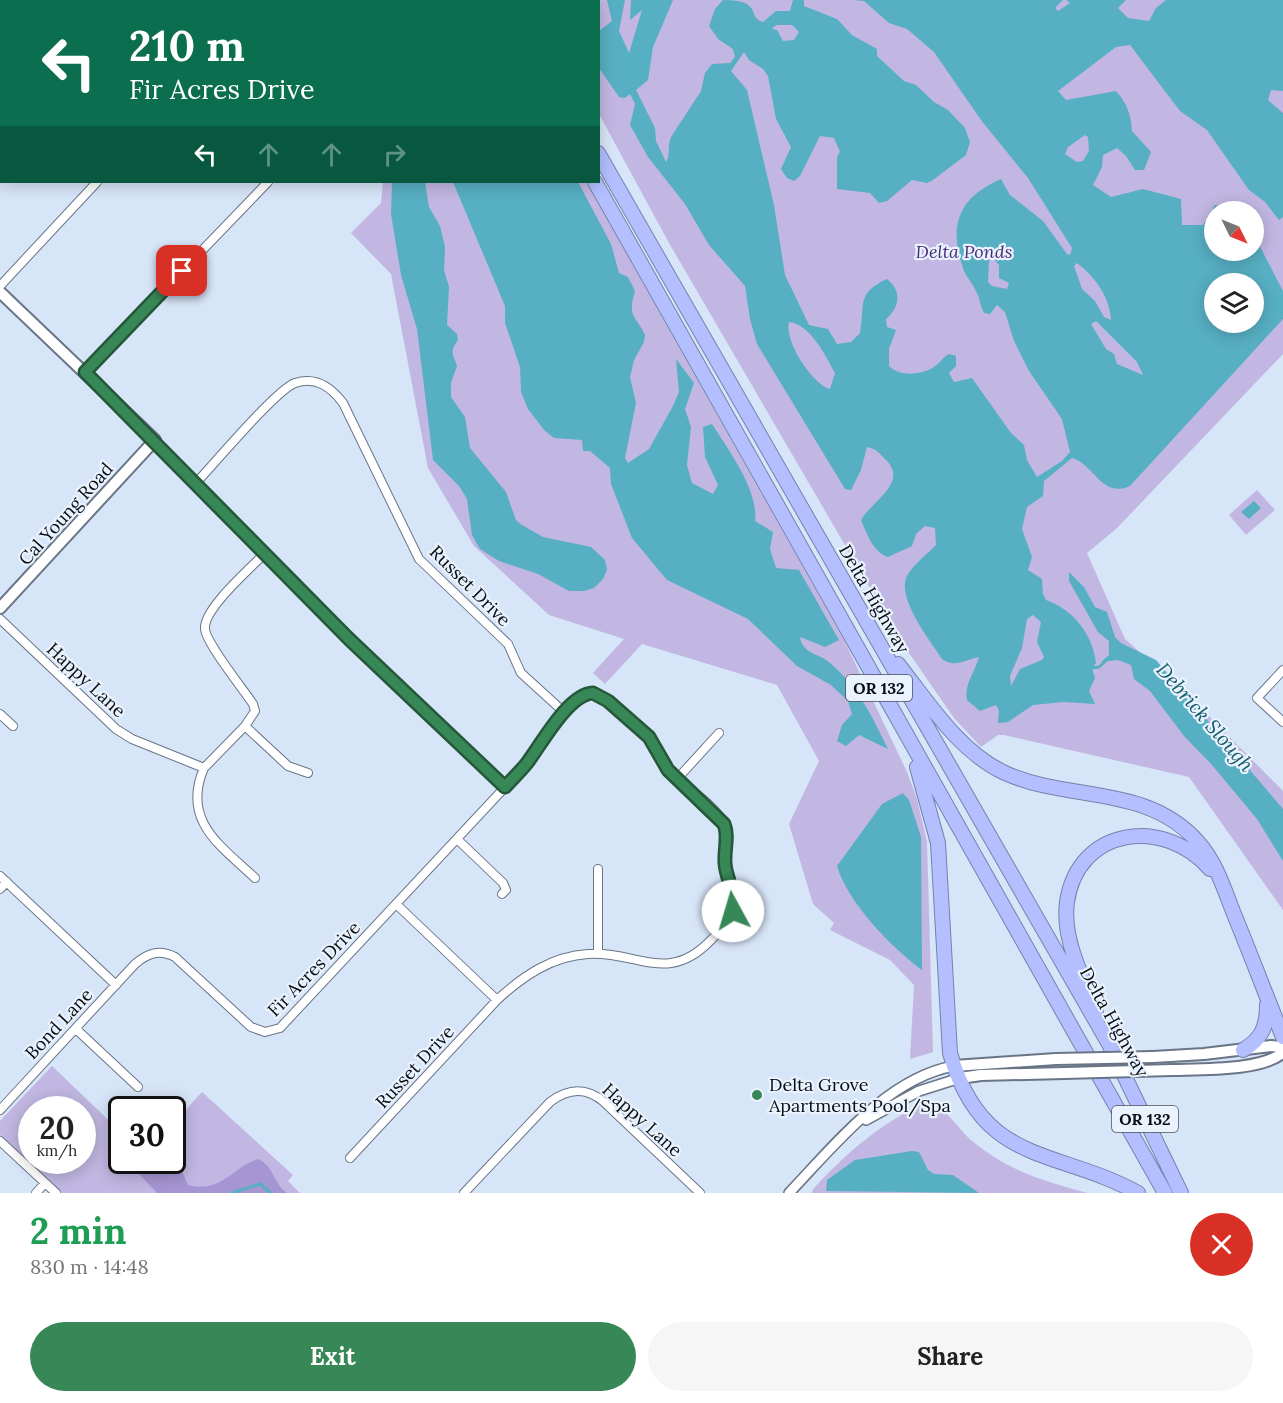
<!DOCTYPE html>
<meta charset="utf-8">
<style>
:root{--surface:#fff;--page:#f6f6f6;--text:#222;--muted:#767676;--accent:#388757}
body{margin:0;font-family:Lora,serif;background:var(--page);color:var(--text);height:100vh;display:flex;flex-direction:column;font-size:22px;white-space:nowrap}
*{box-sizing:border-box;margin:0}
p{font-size:20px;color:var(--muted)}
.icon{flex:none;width:33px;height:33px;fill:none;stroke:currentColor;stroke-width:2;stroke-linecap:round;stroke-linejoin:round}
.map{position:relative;height:1193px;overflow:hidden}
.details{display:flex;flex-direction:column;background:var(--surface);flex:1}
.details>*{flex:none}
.guide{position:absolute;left:0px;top:0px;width:600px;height:183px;box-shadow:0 3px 15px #0003;background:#0b6e4f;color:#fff;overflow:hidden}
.needle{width:39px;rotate:133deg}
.fabs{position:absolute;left:1204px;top:201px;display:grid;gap:12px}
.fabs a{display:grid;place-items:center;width:60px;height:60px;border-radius:50%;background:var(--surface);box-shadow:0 3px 15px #0003;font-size:30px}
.speed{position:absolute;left:18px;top:1096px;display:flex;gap:12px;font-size:30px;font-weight:700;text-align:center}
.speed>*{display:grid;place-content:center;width:78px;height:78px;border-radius:50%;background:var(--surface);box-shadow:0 3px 15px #0003;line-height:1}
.speed small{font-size:15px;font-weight:400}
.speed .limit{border:3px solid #111;border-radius:9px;background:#fff;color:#111}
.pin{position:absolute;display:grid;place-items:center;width:51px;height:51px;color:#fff;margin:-26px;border-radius:12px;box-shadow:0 3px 9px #0006}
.me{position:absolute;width:66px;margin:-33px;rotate:354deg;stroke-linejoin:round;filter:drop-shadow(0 0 4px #0008)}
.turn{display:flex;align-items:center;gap:21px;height:126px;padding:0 30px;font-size:27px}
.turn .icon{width:78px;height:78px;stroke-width:2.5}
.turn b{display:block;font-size:42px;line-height:51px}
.lanes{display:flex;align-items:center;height:57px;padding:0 30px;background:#0003;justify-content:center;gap:30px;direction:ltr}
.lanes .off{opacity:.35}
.round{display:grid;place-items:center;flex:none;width:63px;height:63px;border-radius:32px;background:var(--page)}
.overview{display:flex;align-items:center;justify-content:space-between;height:102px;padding:0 30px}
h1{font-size:36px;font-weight:800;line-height:45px;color:#1e9e55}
.cta{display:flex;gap:12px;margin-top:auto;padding:12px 30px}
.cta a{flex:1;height:69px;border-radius:36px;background:var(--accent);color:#fff;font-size:24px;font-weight:800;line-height:69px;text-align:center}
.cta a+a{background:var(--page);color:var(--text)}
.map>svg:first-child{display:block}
</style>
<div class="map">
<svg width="1283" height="1193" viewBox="0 0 1283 1193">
<rect width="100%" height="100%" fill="#d7e5f8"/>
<!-- green -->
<path fill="#c1b7e2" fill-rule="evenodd" d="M531 0H1283V354L1117 528 1087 553 1125 639 1191 698 1283 791V910L1189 777 1004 735H998L981 747 954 718 902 643 669 243 599 114 598 2ZM1215 212H1254V250H1215ZM1215 284H1254V322H1215Z
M383 182H586L845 642 907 772 917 799 927 842 933 1052 910 1059 914 985 890 960 830 930 834 923 813 904 789 824 819 761 777 685 642 644 605 684 593 673 624 639 549 615 474 546 428 468 391 274 351 233 381 203Z
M1257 490 1275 510 1246 535 1229 515Z
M52 1066 121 1132 122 1161H172L173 1124 202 1092 293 1175 288 1181 300 1193H62L0 1135V1121ZM32 1110H82V1161H32Z
M926 1102C942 1102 959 1130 971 1140 1008 1171 1043 1181 1088 1193H812L813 1189C849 1151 878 1125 926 1102Z"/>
<!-- forest -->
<path fill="#a595d2" d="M173 1157 178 1162 188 1185C223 1193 232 1167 258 1159 274 1166 273 1183 287 1193H157L139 1174 140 1162 172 1161Z"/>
<!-- water -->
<path fill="#57afc3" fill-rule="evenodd" d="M607 0H625L619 31 629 53 642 10 630 20 631 0H673L653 47 648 80 636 90 655 128 656 141 666 162C671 154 667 146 671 137L701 91 705 73 712 64 730 63 735 57 733 49 718 39 709 26 715 9 723 0C764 0 746 17 763 22L776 11H790L793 0H804V6L837 19 852 35 877 49V56L904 81 916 85 934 102 948 110 965 128 970 142 966 155 933 180 927 183 912 180 887 201 879 203 870 193 837 189V157L840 152 834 138 820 136 800 176 794 181 787 178 781 169 791 147 776 119 768 76 763 69 749 60 744 52 731 71 747 90 774 205 785 275 809 325 828 329 837 344 851 342 860 333C865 305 856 293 887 279 902 291 900 307 886 319L887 327 896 330 889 349V366C899 377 922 375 934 367 940 363 943 357 949 354L956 356V366L949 373 954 382 972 378 1011 433 1024 445 1027 460 1037 477 1062 461 1070 452 1062 419 1029 371 1014 341 1005 312 997 305 990 314 984 313C980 306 980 298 976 291 973 284 967 278 964 271 948 227 957 198 1001 179L1010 195 1043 221 1067 254 1070 255 1072 248 1028 178 981 120 934 52 907 29 889 23 864 1 853 0H1063L1055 8 1058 11 1070 3 1066 0H1126L1118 8 1128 18 1149 21 1156 8 1166 0H1283V91L1271 90 1268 100 1283 113V217L1279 220 1265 202 1249 190 1207 130 1180 111 1130 45 1116 47 1058 91 1066 100 1116 91C1127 103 1131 115 1132 131L1151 152 1144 170H1135L1126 156 1117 148 1103 155 1102 167 1093 185 1111 197 1143 189 1181 199 1182 225H1203L1215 205 1241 209 1242 211 1215 212V250H1254V235L1283 291V319L1130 486C1102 499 1094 464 1072 458L1044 481 1043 496 1027 507 1022 529 1032 557 1028 570 1042 579 1043 594 1046 600C1073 609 1093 635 1096 663L1092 668 1095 678 1089 691 1095 704 1064 702 1033 705 1008 722 998 723 999 711 996 705 980 711 967 700C964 683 975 673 979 657 965 660 955 668 942 659 930 640 896 598 907 576 914 564 927 554 936 545L935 528 925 526 916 534 912 546 888 557C873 552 867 534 861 520 871 502 908 483 887 461 881 455 876 448 867 447L861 470 851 490 845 489 757 344 750 319 745 286 709 245 685 204 648 157 630 125 635 104 630 94 625 98 619 97 599 68V31L612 21ZM792 25 799 32 794 40 783 41 777 30 772 29 776 25ZM1085 135 1088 137 1089 151 1083 161 1077 162 1065 154 1068 147ZM993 258 999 265V278L1009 283 1007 289 992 286 988 282 989 261ZM1077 263C1095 277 1110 297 1111 320L1104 317 1095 301 1082 289 1074 266ZM1215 284H1254V322H1215ZM1096 321 1137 362 1143 375 1117 364 1114 354 1106 349 1091 324ZM789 322C811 325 825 355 835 373L830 389C812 384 784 341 789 322ZM1033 615 1041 622 1037 642 1044 657 1042 660 1020 669 1011 686 1010 676 1022 648 1027 619Z
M392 182H425L429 207 440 226 445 247 444 270 449 287 447 325 457 334 458 340C449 352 453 354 457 366L451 383V397L465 417 470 448 506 492 516 520 522 525 543 537 591 547 605 560 607 570 603 579 594 588 584 591H569L538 574 499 561 480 549 472 535 467 499 459 486 433 460 417 329 401 275 391 214Z
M453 182H578L611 244 619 273 628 277 635 291C627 318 636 315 645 335L644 342 634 360 630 377 636 403 625 458 628 463 649 449 673 406 679 392 676 359 694 383 685 409 691 427 687 465 692 483 713 494 718 485 705 457 703 427 712 424C728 449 759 491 755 521L773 532 770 549 776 568 799 570 839 640 825 647 800 637C802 654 819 653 830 663 858 687 872 716 888 749L859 735 846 746 837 741 842 725 852 714 848 701 831 685 797 666 748 619 667 580 632 538 611 484 610 468 590 451H583L582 440 554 438 544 430 528 409 521 392 520 367 505 323V306Z
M1254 501 1261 508 1249 519 1241 512Z
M1069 572 1084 587 1095 607 1107 612 1115 637 1121 643 1156 660 1283 809V861L1257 819 1212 765 1184 736 1150 691 1134 679 1131 665 1118 660 1101 662 1109 655V641L1098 632 1069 581Z
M903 793 909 800 921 837 922 970C891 947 848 903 837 866L882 804Z
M912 1151 919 1152 928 1170 934 1174 953 1175 979 1193 826 1191 827 1180 855 1160Z"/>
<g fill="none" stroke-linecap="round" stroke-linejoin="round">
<!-- stream -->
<path stroke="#57afc3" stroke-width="3" d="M1092 668 1099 667 1108 659
M232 1193 260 1184 271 1193"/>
<defs>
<path id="minor" d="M188 0 189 2
M125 2 126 0
M264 2 266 0
M327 2V0
M0 30 2 31
M0 286 97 182
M85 372 268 182
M155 440 349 639 505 787
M196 483C214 464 276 390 295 383 316 376 331 387 343 403L419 559 508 644 521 673 565 713C571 707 579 695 589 693 602 692 645 731 653 742 660 752 662 764 671 773 687 789 713 803 724 823 730 833 725 847 724 859 724 879 741 895 731 916 727 925 718 933 711 940 668 985 638 951 588 954 552 956 523 976 497 1000L350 1158
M0 619 116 729 132 739 204 768C181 821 221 846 255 878
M1283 670 1257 698 1283 722
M0 714 13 726
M245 726 288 766 308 773
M204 768 245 726 255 711 253 704C243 689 206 643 205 629 203 609 251 568 265 553
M677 779 719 733
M457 839 503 883 506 890 502 894
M0 876 116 985
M0 889 7 882
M396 904 497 1000
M598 953V869
M76 1029 138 1087
M0 1110 135 964C148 953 159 949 175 957L251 1027 265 1032 280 1028 523 768 565 713
M0 1141 56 1193
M36 1193 45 1183
M464 1193 550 1102C569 1088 586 1087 604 1102L700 1193"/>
<path id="tertiary" d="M866 1120 919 1091 960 1078
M789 1193C834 1146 887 1078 954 1066"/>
<path id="secondary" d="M0 292 155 440 0 608
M1153 1057 1204 1054 1271 1046 1283 1047
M954 1066 1056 1059
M1172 1070C1200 1069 1264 1071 1283 1052
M960 1078 981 1075 1065 1073"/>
<path id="motorway" d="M491 0 492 2
M511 0 512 2
M598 153 1109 1044 1181 1193
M595 182 1165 1193
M898 664C928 702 959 752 1005 773 1069 802 1147 784 1198 842 1217 863 1225 892 1236 919 1252 958 1267 998 1283 1037
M917 767 938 843 950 1053C982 1166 1056 1148 1138 1193
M1096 1011C1083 977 1062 940 1067 902 1078 827 1164 816 1210 869
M1243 1050C1262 1039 1267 1026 1267 1005"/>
</defs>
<!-- minor casing -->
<use href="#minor" stroke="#697586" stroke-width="10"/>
<!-- tertiary casing -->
<use href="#tertiary" stroke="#697586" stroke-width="12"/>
<!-- secondary casing -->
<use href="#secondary" stroke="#697586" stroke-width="14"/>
<!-- motorway casing -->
<use href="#motorway" stroke="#7781ac" stroke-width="16"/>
<!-- minor -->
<use href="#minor" stroke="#fff" stroke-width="8"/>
<!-- tertiary -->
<use href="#tertiary" stroke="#fff" stroke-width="9"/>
<!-- secondary -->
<use href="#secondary" stroke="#fff" stroke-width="10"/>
<!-- motorway -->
<use href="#motorway" stroke="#b3bfff" stroke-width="14"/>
<defs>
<path id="secondary-bridge" d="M1056 1059 1153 1057
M1065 1073 1172 1070"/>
</defs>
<!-- secondary-bridge casing -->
<use href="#secondary-bridge" stroke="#697586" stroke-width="14" stroke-linecap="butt"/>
<!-- secondary-bridge -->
<use href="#secondary-bridge" stroke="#fff" stroke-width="10"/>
</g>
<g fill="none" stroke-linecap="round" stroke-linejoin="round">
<defs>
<path id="route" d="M182 271 85 372 349 639 505 787C512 779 520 772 527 763 541 745 568 694 593 693L608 701 649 737 668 770 724 824C729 836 724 850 725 863 726 880 737 893 733 911"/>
</defs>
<!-- route casing -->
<use href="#route" stroke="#245839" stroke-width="15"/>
<!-- route -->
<use href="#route" stroke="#388757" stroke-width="10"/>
</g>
<!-- markers -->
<circle fill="#388757" stroke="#e9f2fd" stroke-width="2" cx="757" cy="1095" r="6"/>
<g text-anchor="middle" stroke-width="4.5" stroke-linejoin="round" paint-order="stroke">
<!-- shield labels -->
<g fill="#e9f2fd" stroke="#4c5259" stroke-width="1.5">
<rect x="846" y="675" width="66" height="26" rx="4.5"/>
<rect x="1112" y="1106" width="66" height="26" rx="4.5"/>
</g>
<g font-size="16" font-weight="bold" fill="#080d13">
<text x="879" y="694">OR 132</text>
<text x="1145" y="1125">OR 132</text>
</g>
<!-- park labels -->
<g font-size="18" font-style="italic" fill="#472e76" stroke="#e9f2fd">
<text x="964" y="258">Delta Ponds</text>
</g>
<!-- street labels -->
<g font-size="18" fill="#080d13" stroke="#e9f2fd">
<text transform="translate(66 514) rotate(-48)" y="6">Cal Young Road</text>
<text transform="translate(470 586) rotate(45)" y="6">Russet Drive</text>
<text transform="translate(874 599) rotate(60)" y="6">Delta Highway</text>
<text transform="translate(86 680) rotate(43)" y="6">Happy Lane</text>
<text transform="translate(314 969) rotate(-46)" y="6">Fir Acres Drive</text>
<text transform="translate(1114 1022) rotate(61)" y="6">Delta Highway</text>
<text transform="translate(59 1024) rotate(-47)" y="6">Bond Lane</text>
<text transform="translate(415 1067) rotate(-47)" y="6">Russet Drive</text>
<text transform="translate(642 1120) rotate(42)" y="6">Happy Lane</text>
</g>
<!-- poi labels -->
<g font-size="18" fill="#080d13" stroke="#e9f2fd" text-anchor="start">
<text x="769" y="1091">Delta Grove<tspan x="769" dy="21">Apartments Pool/Spa</tspan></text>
</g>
<!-- water labels -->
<g font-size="20" font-style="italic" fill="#145d6c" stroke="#e9f2fd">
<text transform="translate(1205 717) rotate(49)" y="7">Debrick Slough</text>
</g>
</g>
</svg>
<div class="fabs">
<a><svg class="needle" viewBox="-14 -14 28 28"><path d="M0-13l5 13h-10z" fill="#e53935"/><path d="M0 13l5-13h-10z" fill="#767676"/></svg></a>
<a><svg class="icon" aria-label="layers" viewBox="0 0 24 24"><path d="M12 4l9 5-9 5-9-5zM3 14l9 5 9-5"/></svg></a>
</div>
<div class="speed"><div>20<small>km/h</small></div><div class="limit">30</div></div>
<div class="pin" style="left:182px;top:271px;background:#d93025"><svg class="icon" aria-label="arrive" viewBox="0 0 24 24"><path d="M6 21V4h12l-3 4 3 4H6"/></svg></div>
<svg class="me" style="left:733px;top:911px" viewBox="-20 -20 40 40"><circle r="19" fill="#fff"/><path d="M0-13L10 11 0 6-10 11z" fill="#388757"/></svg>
<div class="guide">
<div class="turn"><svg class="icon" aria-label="left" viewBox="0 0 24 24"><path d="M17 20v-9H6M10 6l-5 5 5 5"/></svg><div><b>210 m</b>Fir Acres Drive</div></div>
<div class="lanes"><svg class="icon" aria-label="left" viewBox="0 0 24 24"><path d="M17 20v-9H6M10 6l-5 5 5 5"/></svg><svg class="icon off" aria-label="ahead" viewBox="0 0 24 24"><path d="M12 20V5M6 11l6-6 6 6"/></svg><svg class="icon off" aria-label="ahead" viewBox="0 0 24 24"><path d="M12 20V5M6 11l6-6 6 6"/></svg><svg class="icon off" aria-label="right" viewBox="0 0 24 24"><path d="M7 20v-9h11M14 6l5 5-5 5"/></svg></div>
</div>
</div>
<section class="details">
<div class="overview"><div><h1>2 min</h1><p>830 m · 14:48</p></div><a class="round" style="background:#d93025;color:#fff"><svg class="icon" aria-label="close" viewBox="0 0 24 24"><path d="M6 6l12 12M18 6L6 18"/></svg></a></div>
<div class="cta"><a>Exit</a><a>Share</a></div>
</section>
